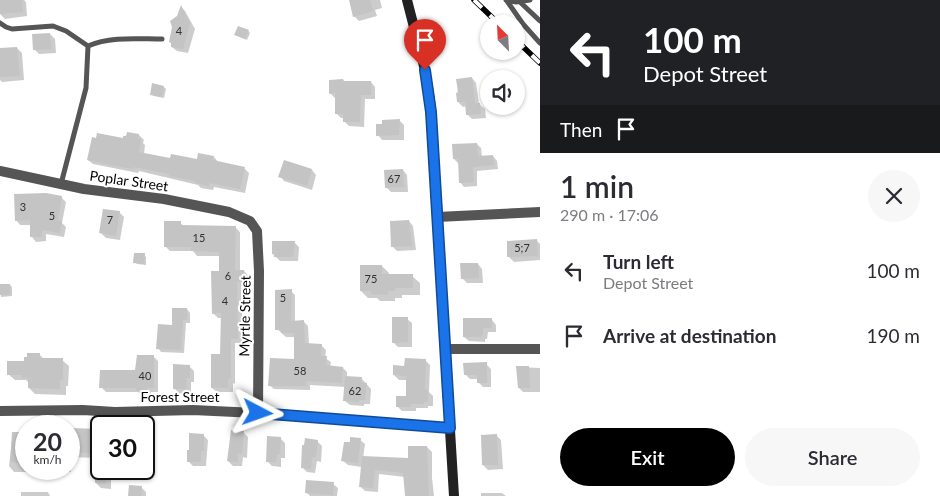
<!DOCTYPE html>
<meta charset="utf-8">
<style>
:root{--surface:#fff;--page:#f7f7f7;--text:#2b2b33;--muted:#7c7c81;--accent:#000}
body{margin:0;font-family:Lato,sans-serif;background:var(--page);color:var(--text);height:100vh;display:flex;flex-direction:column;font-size:19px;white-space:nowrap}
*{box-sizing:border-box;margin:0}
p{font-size:16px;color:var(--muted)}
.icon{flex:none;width:28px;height:28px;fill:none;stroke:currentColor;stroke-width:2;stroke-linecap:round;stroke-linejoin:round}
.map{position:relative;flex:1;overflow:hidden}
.panel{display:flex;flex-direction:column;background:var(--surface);width:400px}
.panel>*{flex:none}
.guide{background:#202124;color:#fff;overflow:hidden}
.needle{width:32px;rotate:336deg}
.controls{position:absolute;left:480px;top:15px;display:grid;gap:10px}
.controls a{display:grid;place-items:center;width:45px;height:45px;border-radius:50%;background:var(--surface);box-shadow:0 1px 4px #0004;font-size:25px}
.speed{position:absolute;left:15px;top:415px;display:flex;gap:10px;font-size:25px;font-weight:700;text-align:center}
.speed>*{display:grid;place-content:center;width:65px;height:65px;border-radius:50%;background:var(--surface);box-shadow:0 1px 4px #0004;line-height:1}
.speed small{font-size:12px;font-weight:400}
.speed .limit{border:2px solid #111;border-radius:8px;background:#fff;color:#111}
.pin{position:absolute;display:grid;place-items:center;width:42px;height:42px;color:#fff;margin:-51px -21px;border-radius:50% 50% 50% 0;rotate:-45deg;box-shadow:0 0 5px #0007}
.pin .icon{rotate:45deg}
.me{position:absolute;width:55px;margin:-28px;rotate:94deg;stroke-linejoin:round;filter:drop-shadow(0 0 4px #0008)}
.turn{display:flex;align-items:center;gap:18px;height:105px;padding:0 20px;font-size:22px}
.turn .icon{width:65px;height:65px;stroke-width:2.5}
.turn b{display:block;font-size:35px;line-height:42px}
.then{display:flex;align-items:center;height:48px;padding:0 20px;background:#0003;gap:10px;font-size:19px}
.round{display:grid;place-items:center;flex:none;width:52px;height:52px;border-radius:26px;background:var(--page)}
.head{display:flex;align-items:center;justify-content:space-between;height:85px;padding:0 20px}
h1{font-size:30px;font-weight:600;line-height:38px}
.action{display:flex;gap:10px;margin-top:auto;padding:10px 20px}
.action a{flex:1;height:58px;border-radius:30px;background:var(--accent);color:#fff;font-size:20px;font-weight:600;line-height:58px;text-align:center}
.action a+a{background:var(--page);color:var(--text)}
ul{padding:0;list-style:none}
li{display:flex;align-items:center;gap:15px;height:65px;padding:0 20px}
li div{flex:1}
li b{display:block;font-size:19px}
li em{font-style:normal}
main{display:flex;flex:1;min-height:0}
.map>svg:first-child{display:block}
</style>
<main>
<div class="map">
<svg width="540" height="496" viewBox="0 0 540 496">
<rect width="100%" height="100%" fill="#fff"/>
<!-- shadow -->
<path fill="#0003" d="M0 0H24L26 2 27 16 5 19 0 14Z
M350 0H380L382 8 375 10 377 16 359 21 354 16Z
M181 7 185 11 195 29 188 53 177 51 172 47Z
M248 31 250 33 247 40 236 35Z
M50 34 55 39 56 53 39 54 34 49Z
M17 48 22 53 24 80 2 82 0 80V50Z
M472 78 476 83 479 104 485 109 486 118 472 119 467 114V106L463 107 458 102Z
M371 82 375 87V99H365L364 127 349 126 344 121V118H341L336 113 335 98 330 93Z
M164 87 166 89 164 98 154 96 151 94Z
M399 120 404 125V140H382L378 135Z
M139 135 144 140 143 143 145 145 144 154 171 159 198 161 214 157 218 162 244 168 249 173 245 193 214 187 213 190 201 188 198 185 139 171 138 173 93 164 88 160 124 140Z
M477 144 481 148 482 157 493 156 497 161 498 169 477 171V186L464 187 460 182 459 164 454 159Z
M312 170 316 175 312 190 284 181 280 176Z
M403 170 407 175 408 192H391L386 187Z
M61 197 66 202 62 223 66 227 64 237 46 234V241L36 242 32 237 31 225H20L16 220Z
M119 212 124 217 120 240 106 238 101 233Z
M409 221 413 226 416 250 397 251 392 246Z
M180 223 184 226 235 227 240 232V272L244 271 249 276V286H241L243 343H235V384L233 383V392H217L212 388 222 355V318H218L213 313 220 272V256H197L193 251H170L165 246Z
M536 240 540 244V260L514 262 509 257Z
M294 242 299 247 298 261H280L273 254Z
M144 255 146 257V265L137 264 135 262Z
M478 264 482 269 483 283H467L462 278Z
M382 266 389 273V276H412L420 283V295H402V298H395V301H380L377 298H368L361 291Z
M0 285H10L12 287V296L1 297Z
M291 291 295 295V322H304L308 326 309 345H321L326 350 325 358 331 362 330 367 343 368 347 372V377L362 379 371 389 370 404H364V406L350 405 345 401 346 387 310 385V390L274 389 269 385 295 361V337H286L277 329Z
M187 309 190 313V323H186L184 353 161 352 158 348Z
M407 319 412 323V347H398L393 342Z
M492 320 496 325V332H488L487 339H485V342L469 341 464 337Z
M39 354 44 359 62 360 69 366 68 386H66V395L35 394 29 388V383L26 380H15L8 374 28 358Z
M153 356 158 361V392H151V395H142L138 392H106L101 387 137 371Z
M425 360 430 365 429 392 433 396V406H428V408H416V411H402L397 406 407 397 408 380H399L394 375 406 367Z
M486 364 491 369V387H483L479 383V379H470L465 374Z
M189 366 194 371V382H191V394L179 393 174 388Z
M518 367 540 368V392H523L519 388Z
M72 429 101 432V469H128V472L111 471V489L101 488 96 483V458L71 457V472H14L9 466 13 433 25 434 26 435V469H69V434L71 435Z
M243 432 248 437 247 458 243 457 242 466H233L228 461Z
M203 435 208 440 206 466H193L188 461Z
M497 436 501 440 503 469 488 470 483 465Z
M280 438 285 443V458H281V467L272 466 267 461Z
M360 440 365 444 363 458 409 460 427 447 432 452V478L434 496H406L405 477 379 474 378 492 365 491 360 486 362 467 348 465 343 461Z
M317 441 322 446 321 462 317 461 315 473 307 472 302 467Z
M144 443 149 449 148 467 144 466Z
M333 484 338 488 337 496H310L306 492Z
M141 487 146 492V496H130Z
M21 492H48L50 496H21Z
M481 493H502L506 496H481Z"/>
<!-- building -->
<path fill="#c4c4c4" d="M0 0H22L23 12 0 14Z
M349 0H370L373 11 353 17Z
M181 5 190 23 183 49 171 47V43L169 42 172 27 170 21 177 16Z
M238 26 249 30 245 39 234 35Z
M50 33 51 49 33 50 32 34Z
M17 47 20 76 0 77V48Z
M472 77 475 103H480L481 114 466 115 465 102H457L456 93 458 92 456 79Z
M343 79 344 81H371V95H361L360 122H343V114H335V93L329 94V80Z
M152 83 164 86 162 97 150 95Z
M400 119 399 135 376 136V124H382V120Z
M127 132 139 134V139H141L139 152 170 158 171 154 197 159 198 153 214 156 213 160 245 167 240 189 209 183V186L195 183V181L169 176V174L134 167V169L120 167 87 160 92 137 96 138 97 133 123 138V136H126Z
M477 143 478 156 493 155 494 165 473 167 474 182 459 183 458 159H453L452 144Z
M284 160 312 169 307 186 278 177Z
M403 169 404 187 385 188 384 170Z
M46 193 62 196 58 220 62 221 60 233 42 230V237H30V220L15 221 14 194Z
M103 209 120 211 116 236 99 233Z
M409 220 412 246 391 247 390 221Z
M164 221H181V225L236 226 235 270H244L245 282H237L238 339H231V379H228V388H211V354H220L221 313 212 314 211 271H219V252L191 251V247H164Z
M537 239 538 256 507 257V241Z
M272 241H295L293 257H274V254H272Z
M134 253H145L144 264 133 263Z
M460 263H478L479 278 461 279Z
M360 265H382V274H413V288H395V291H388V295L371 294V291H360Z
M0 284H10V295H0Z
M292 289 291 321 304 320 305 343 322 344 321 356H327L326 365 343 367 342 383 306 381V386H268L270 358 294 359V333H281V330H275V290Z
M172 308H187V320H183L181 350 156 349 158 324 172 325Z
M392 317H408V342L392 343Z
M463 318H492V328H483V335H481V337H463Z
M27 353H40V358H63V380H60V389L28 388V378H22V375H7V361H24V357H27Z
M137 355H154V388H147V391H136V388H99L100 370H135Z
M405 358 426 359 425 389H428V402H424V404H411V407H396V396H406V376L393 375V365L404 366Z
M487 362V383H477V375H464L463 363Z
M173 364 190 365V378H187L186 389H173Z
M516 366H529L530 388H518Z
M345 376 362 377V382L367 383 365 400H359V402L343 401Z
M70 428 101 429 100 454 71 452Z
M231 430 244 431 242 454 238 453V462L227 461Z
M12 432H25L23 463 10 462Z
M189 433 204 434V451H201V462H187V450H189Z
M497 434 498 465H482L481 435Z
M267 436 281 437 280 454H277L276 462H266Z
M350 437 361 438 358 463 341 461 344 442H350Z
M305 438 318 440 316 457H312L311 469 301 468 302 445H304Z
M408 446H427L429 496H405L403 473 375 470 373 488 359 487 362 456 408 458Z
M95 469H106V484L95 483Z
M306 480 334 482 333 495 305 493Z
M129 485 142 486 141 496H128Z"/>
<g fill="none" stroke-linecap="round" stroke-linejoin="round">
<!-- lane -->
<path stroke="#555" stroke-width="5" d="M506 0 516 2 530 0
M507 1 523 24 540 43
M520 2 540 21
M0 23 6 27 12 29 53 26 66 31 88 46
M61 184 86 88 88 46C110 36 138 39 162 39"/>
<!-- street -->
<path stroke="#555" stroke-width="10" d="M0 171 84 189 164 199 229 212 250 221 257 231 259 271 258 413
M437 217 540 212
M445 349H540
M0 411 83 410 115 412 193 410 258 413 450 428"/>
<!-- secondary -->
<path stroke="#222" stroke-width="10" d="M407 0 425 70 430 100 454 496"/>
<defs>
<path id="rail" d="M474 0 499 24
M516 40 540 63"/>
</defs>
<!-- rail casing -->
<use href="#rail" stroke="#000" stroke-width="5.5"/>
<!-- rail -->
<use href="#rail" stroke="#fff" stroke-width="4" stroke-dasharray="11" stroke-linecap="butt"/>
</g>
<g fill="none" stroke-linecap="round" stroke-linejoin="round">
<defs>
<path id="route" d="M258 413 450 428 431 112 425 70"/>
</defs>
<!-- route casing -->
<use href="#route" stroke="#114b97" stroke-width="12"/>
<!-- route -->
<use href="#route" stroke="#1a73e8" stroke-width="9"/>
</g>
<g text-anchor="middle" stroke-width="4" stroke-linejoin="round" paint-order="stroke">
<!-- number labels -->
<g font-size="11" fill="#313131">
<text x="179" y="35">4</text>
<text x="394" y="183">67</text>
<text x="23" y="211">3</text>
<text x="52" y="220">5</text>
<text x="110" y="224">7</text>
<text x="199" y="242">15</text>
<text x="522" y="252">5;7</text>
<text x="228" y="280">6</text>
<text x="371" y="283">75</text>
<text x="283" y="302">5</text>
<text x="225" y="305">4</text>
<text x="300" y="375">58</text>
<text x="145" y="380">40</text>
<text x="355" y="395">62</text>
</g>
<!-- street labels -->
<g font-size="14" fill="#000" stroke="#fff">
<text transform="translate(129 181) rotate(8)" y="5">Poplar Street</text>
<text transform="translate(245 316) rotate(-89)" y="5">Myrtle Street</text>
<text x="180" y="402">Forest Street</text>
</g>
</g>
</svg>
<div class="controls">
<a><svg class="needle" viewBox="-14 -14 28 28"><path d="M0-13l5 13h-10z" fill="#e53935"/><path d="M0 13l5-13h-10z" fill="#7c7c81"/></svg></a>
<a><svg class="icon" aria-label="sound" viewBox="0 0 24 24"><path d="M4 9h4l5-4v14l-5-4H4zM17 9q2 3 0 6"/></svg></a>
</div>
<div class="speed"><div>20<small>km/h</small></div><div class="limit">30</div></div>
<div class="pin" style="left:425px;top:70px;background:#d93025"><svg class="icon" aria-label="arrive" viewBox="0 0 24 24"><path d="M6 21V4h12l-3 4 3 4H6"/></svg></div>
<svg class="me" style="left:258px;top:413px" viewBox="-20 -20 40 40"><path d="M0-17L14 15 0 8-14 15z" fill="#1a73e8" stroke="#fff" stroke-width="4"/></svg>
</div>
<section class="panel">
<div class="guide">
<div class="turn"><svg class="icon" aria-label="left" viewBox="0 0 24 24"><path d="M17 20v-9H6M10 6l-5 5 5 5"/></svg><div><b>100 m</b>Depot Street</div></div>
<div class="then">Then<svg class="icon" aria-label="arrive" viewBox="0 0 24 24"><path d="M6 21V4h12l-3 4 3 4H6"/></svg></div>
</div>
<div class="head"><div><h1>1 min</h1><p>290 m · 17:06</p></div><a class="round"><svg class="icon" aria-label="close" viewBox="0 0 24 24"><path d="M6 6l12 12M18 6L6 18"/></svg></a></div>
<ul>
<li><svg class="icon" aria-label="left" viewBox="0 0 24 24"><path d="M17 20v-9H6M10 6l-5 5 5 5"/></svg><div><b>Turn left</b><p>Depot Street</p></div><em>100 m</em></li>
<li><svg class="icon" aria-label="arrive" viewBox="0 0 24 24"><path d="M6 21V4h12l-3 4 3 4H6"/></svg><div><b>Arrive at destination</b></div><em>190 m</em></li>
</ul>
<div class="action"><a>Exit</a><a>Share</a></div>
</section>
</main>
